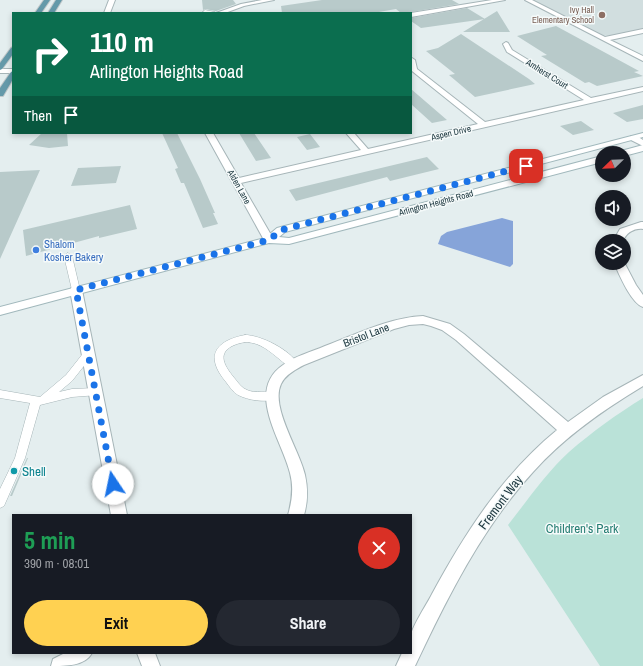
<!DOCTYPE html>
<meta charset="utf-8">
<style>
:root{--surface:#171b24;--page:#242831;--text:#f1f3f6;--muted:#9ea1a6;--accent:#ffd151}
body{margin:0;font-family:"Archivo Narrow",sans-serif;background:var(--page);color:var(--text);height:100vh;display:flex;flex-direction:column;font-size:15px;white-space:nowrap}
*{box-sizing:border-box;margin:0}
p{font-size:13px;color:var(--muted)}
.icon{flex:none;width:22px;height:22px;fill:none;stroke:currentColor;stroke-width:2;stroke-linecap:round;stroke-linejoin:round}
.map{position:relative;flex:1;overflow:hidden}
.sheet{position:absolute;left:12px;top:514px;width:400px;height:140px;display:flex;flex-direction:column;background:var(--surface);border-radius:0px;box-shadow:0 2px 6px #0003}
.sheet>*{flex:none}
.top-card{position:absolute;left:12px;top:12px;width:400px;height:122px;border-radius:0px;box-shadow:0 2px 6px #0003;background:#0b6e4f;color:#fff;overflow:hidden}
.needle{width:26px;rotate:247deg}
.fabs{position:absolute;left:595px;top:146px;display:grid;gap:8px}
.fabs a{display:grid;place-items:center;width:36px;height:36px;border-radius:50%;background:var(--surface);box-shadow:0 2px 6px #0003;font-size:20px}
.pin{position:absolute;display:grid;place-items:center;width:34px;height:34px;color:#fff;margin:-17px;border-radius:8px;box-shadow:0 2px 6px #0006}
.me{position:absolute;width:44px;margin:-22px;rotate:349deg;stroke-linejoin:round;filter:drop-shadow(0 0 3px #0008)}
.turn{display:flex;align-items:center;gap:14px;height:84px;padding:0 12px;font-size:18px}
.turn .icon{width:52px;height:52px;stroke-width:2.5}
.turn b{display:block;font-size:28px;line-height:34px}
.then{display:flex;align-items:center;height:38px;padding:0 12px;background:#0003;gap:8px;font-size:15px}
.round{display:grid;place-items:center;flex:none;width:42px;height:42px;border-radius:21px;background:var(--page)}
.headline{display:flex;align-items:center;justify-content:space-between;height:68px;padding:0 12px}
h1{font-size:24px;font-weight:800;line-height:30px;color:#1e9e55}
.primary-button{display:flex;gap:8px;margin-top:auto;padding:8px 12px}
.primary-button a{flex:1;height:46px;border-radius:24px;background:var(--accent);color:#111;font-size:16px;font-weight:800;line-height:46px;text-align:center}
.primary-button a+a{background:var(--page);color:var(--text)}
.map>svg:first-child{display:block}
</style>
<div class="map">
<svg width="643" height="666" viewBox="0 0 643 666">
<rect width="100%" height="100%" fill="#e4eeef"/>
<!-- built -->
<path fill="#d1dedf" d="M532 0H643V30L610 36 603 35Z"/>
<!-- green -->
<path fill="#bae2d8" d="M643 398V666H600L508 525C527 501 546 473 569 452 592 432 617 414 643 398Z"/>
<!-- water -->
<path fill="#86a4d9" d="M502 218 513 221V264L510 267 438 244 441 236 447 232Z"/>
<!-- building -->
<path fill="#b8caca" d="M202 0H233L236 4 216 11 205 9 203 10Z
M322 0H452L459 4 411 12 410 13H401L396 9 373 13H282L281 6Z
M467 8 485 19 421 28 411 21V18Z
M497 11 510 32H463Z
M556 26 639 71 634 72 643 76 597 86 589 82 585 83 541 56 547 55 517 36Z
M461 34 529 79 535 84 475 97 449 75 455 74 426 51 438 48Z
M411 89 418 95 447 120 432 123 411 104Z
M643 105V119L627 122 613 113Z
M581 121 594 130 573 135 560 126Z
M42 133H67L68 146 49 148 29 145Z
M162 133H177L200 179 215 213H213L218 224 203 228 184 183H181L175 169 178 168Z
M239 133H254L271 158 256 161Z
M310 134 320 147 307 150 297 137Z
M427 157 439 169 390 181 387 177 296 201 289 190Z
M121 166 116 183 71 186 78 168Z
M40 170 0 259V172Z
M130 205 137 229 99 238V236L26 256 23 230Z
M27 458H28L12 496H10Z"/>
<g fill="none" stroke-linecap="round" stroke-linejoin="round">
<defs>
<path id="service" d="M205 10 215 12V13L203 12Z
M68 253 72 256 80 290 76 293 72 290 64 256Z
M245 335C261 335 290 350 298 364L296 367C283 371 265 334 237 344 214 352 225 367 236 380 239 384 242 388 247 390 256 394 266 390 275 393L276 396 275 399C264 403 248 400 238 395 233 392 229 386 226 382 205 357 214 341 245 335Z
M88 350 91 351 93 354 91 357 72 381 59 392 72 389 95 388 98 389 100 392 98 395 72 397 40 405 25 458 4 506 0 508V489L15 458 30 403 0 398V390L40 397 66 375 85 351Z"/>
<path id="minor" d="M109 0H115L110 13H104Z
M262 0H274L244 6 225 13H216L241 4Z
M492 0H505L411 17V13Z
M525 0H532L605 37 643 29V33L610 40 643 56V61Z
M506 42 508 43 512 50 591 98 643 87V91L241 183 274 240 269 243 264 240 205 133H213L239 178 361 150 346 133H354L368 149 478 124 412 71V58L415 60 417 69 485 122 584 100 507 52 503 44Z
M0 69H13V73H0Z
M631 136H637L643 140V146L631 140Z
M641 222H643V229C634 228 626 233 623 241H613L620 229Z
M624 262 636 285 643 295V307C631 303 619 274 614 263Z
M76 286 80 287 82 290 127 515H111L70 290 72 287Z
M423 316 450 324 464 334 568 422 603 397 643 375V386C603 410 564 437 533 472 482 528 447 598 415 666H396L402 653H411C411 647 410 640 411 635 413 625 427 604 432 594 465 533 503 474 557 430L456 340 442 330 431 326 423 324 409 325 394 329 304 365C296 369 285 375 281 384 270 407 300 451 305 475 308 489 308 501 304 515H288C292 501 294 488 290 473 282 440 245 391 283 365 295 356 311 352 325 346 357 334 388 318 423 316Z
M65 653H92C85 666 66 666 51 666L53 659Z
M137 653H155L160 666H142Z"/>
<path id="secondary" d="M643 133V137L285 232 279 237 289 238 602 156V162L289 244 269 243 0 315V307L265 238 277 228Z
M643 145V151L624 156V153H620L621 151Z"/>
<path id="primary" d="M44 0H50L41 13H35Z
M56 0H62L54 13H48Z
M13 47V54L2 69 0 70V63L11 48Z
M13 71V79L3 96H0V88L11 72Z"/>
</defs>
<!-- service casing -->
<use href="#service" stroke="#a6b5b8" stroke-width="1"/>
<!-- minor casing -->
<use href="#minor" stroke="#a6b5b8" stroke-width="2"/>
<!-- secondary casing -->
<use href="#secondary" stroke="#a1b8bc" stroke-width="2"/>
<!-- primary casing -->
<use href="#primary" stroke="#c1c8ca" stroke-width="2"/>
<!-- service -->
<use href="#service" fill="#fff" fill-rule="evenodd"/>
<!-- minor -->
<use href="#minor" fill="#fff" fill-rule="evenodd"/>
<!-- secondary -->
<use href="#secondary" fill="#fff" fill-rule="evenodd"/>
<!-- primary -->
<use href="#primary" fill="#6499a9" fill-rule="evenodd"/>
</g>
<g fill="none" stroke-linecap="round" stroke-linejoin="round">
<!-- route -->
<path stroke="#1a73e8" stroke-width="7" stroke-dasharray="0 12.6" d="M113 484 76 290 269 240 281 230 526 166"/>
</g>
<!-- markers -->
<circle fill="#8d6e63" stroke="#f5fafa" stroke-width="1.5" cx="602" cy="15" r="4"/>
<circle fill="#3f7fe0" stroke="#f5fafa" stroke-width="1.5" cx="36" cy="250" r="4"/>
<circle fill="#0f9aa8" stroke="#f5fafa" stroke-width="1.5" cx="14" cy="471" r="4"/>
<g text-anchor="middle" stroke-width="3" stroke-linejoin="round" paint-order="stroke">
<!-- far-education labels -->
<g font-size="9" fill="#785e54" stroke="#f5fafa" text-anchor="end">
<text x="594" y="13">Ivy Hall<tspan x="594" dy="10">Elementary School</tspan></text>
</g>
<!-- far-street labels -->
<g font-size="9" fill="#213b43" stroke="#f5fafa">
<text transform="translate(547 74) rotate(32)" y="3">Amherst Court</text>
<text transform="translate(451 133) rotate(-13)" y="3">Aspen Drive</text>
<text transform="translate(239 187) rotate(61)" y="3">Alden Lane</text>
<text transform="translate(436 203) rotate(-15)" y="3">Arlington Heights Road</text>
</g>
<!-- shop labels -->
<g font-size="11" fill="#366cbe" stroke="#f5fafa" text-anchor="start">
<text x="44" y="248">Shalom<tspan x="44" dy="13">Kosher Bakery</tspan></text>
</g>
<!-- street labels -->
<g font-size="11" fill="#213b43" stroke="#f5fafa">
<text transform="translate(366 335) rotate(-21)" y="4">Bristol Lane</text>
</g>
<!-- near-culture labels -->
<g font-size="13" fill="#0d838f" stroke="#f5fafa" text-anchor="start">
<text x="22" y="476">Shell</text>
</g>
<!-- near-street labels -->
<g font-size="13" fill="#213b43" stroke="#f5fafa">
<text transform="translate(500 502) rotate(-53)" y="5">Fremont Way</text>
</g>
<!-- near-park labels -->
<g font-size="13" fill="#267e73" stroke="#f5fafa">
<text x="582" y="533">Children's Park</text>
</g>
</g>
</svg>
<div class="fabs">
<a><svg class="needle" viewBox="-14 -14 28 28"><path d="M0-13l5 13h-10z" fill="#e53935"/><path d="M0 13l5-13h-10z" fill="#9ea1a6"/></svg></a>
<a><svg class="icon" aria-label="sound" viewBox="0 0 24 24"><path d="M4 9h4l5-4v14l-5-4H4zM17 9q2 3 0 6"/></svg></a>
<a><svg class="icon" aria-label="layers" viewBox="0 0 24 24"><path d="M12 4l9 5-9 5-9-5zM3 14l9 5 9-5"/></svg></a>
</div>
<div class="pin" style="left:526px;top:166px;background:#d93025"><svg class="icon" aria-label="arrive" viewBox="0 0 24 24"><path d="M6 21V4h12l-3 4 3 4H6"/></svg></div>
<svg class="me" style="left:113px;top:484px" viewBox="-20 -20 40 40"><circle r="19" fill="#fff"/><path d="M0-13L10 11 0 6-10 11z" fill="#1a73e8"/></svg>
<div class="top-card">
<div class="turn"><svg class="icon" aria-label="right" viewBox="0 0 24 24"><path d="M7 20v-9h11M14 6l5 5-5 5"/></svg><div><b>110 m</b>Arlington Heights Road</div></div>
<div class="then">Then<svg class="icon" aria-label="arrive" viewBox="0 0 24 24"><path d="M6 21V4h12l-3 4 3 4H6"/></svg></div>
</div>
<section class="sheet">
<div class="headline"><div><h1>5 min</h1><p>390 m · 08:01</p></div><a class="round" style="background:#d93025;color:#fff"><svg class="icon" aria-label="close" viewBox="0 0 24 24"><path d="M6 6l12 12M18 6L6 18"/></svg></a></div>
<div class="primary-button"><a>Exit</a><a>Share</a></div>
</section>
</div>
